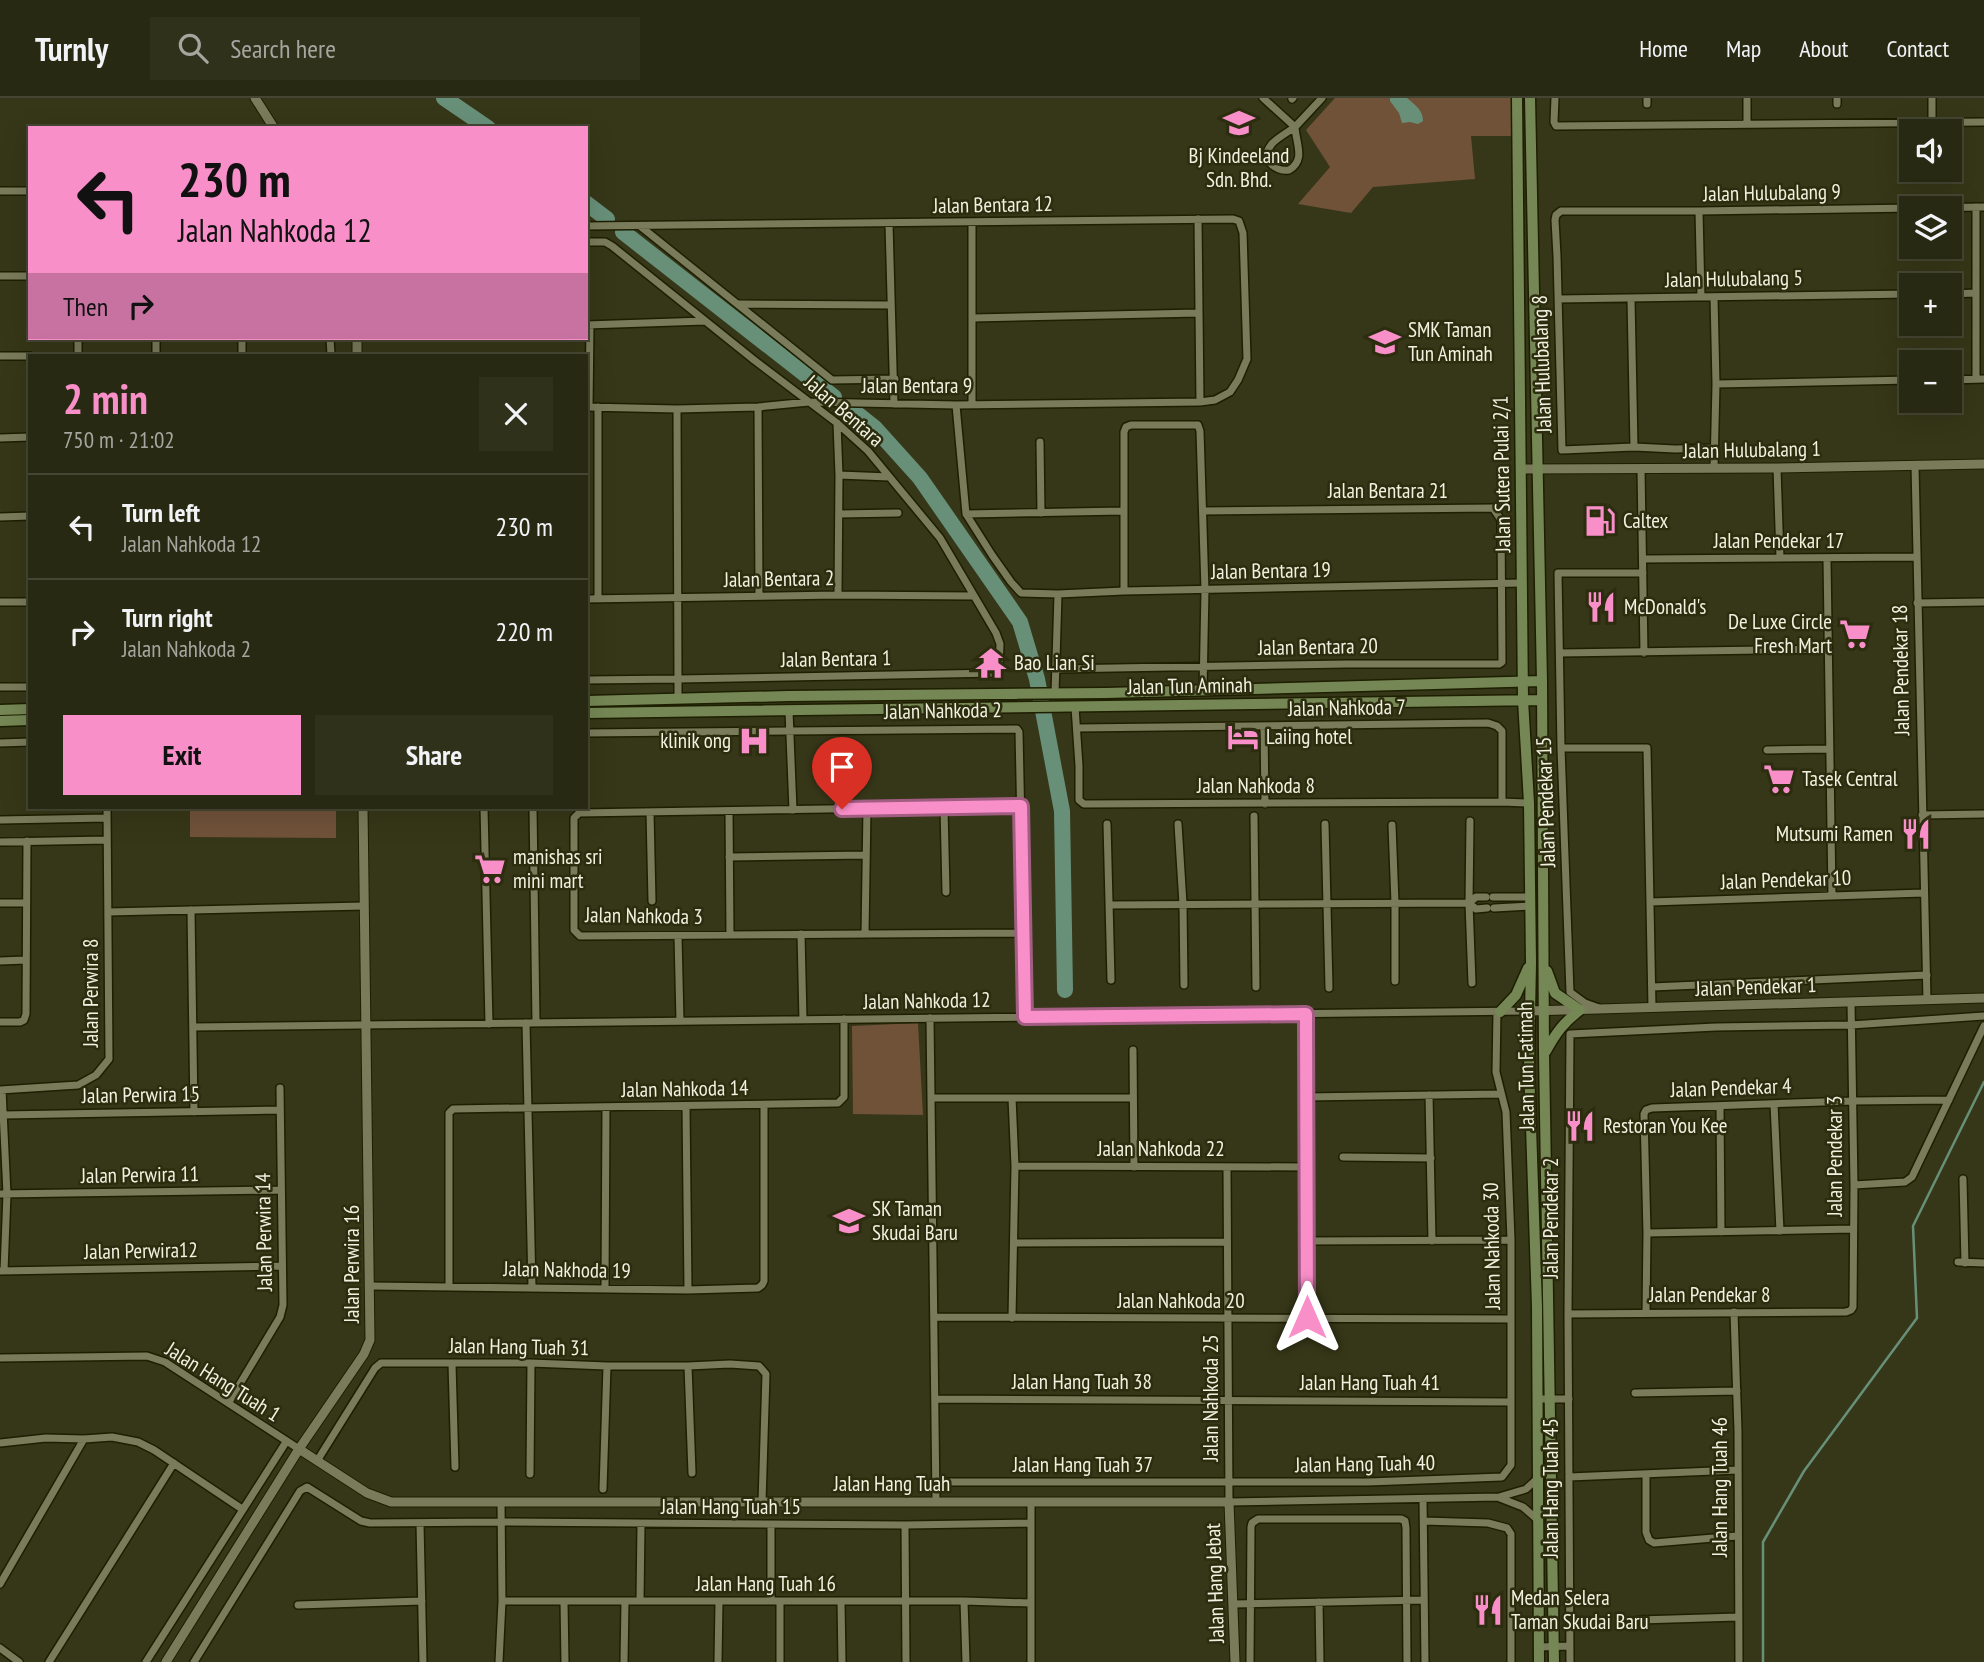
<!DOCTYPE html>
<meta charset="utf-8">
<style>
:root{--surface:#282912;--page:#30311b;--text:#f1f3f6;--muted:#a5a69f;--line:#444532;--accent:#f98fc9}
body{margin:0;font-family:"PT Sans Narrow",sans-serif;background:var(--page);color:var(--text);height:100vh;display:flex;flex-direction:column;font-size:26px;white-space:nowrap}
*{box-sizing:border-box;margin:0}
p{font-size:23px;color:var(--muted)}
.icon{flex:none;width:38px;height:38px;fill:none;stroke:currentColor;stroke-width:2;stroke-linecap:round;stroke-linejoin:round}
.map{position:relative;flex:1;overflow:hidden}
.panel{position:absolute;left:28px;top:256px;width:560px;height:455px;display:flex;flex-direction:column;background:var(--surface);border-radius:0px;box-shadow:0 7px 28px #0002,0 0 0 2px var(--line)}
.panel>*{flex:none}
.banner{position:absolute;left:28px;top:28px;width:560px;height:214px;border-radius:0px;box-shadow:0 7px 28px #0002,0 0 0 2px var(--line);background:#f98fc9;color:#111;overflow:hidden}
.tools{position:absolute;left:1899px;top:21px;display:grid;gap:14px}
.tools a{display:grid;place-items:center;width:63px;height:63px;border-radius:0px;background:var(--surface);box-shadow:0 7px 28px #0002,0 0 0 2px var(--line);font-size:35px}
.pin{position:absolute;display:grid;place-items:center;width:60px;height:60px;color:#fff;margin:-72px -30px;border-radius:50% 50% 50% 0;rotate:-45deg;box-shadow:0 0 7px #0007}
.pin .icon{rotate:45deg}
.me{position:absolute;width:77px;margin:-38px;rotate:0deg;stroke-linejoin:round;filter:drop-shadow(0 0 5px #0008)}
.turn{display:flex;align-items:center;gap:24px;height:147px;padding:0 35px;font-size:32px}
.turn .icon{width:91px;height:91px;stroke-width:2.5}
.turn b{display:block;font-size:49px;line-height:60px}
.then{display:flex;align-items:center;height:66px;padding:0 35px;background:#0003;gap:14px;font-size:26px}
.round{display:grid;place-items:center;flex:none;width:74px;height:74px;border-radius:0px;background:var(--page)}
.summary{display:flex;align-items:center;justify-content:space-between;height:119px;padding:0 35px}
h1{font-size:42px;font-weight:700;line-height:52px;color:var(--accent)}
.button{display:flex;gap:14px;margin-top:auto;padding:14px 35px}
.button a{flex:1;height:80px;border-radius:0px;background:var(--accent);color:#111;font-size:28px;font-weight:700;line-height:80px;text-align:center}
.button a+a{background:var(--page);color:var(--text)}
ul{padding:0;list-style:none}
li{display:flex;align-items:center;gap:21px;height:105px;padding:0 35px;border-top:2px solid var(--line)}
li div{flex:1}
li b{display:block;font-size:26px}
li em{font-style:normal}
header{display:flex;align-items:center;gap:42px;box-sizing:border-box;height:98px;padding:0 35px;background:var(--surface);border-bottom:2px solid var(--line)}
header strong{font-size:33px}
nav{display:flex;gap:38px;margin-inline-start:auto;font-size:24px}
.search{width:490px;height:63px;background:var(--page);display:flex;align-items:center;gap:18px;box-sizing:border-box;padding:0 24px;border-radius:0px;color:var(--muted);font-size:26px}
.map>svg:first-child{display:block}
</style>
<header>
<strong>Turnly</strong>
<div class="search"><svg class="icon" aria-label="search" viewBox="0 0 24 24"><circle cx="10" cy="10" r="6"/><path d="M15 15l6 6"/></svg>Search here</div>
<nav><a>Home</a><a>Map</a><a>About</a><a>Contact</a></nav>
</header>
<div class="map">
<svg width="1984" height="1564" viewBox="0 0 1984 1564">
<rect width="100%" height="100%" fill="#363718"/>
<!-- green -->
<path fill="#705239" d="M1335 0H1514L1515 38H1471L1475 81 1373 89 1351 115 1298 106 1330 69 1306 32Z
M190 709H336V740L190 739Z
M918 925 923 1017 853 1016 852 928Z"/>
<!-- water -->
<path fill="#689079" d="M1390 0H1407C1415 7 1423 12 1423 23L1418 26 1410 24 1402 25 1399 15 1390 3Z"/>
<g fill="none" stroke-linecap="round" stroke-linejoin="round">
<!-- stream -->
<path stroke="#689079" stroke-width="2.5" d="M1763 1564V1444L1804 1373 1917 1220 1913 1128 1984 984"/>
<!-- river -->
<path stroke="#689079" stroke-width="16" d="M444 0 488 30
M586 105 607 121
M623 134 834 299
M851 311 875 330 920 380 1020 524 1037 581 1062 713 1065 892"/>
<defs>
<path id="minor" d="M1263 0 1295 29 1322 0
M1555 0 1554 24 1556 28 1984 24
M1747 0V26
M1837 0V6
M1932 0V24
M1292 1 1293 0
M1647 6V0
M1295 29C1296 46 1306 62 1289 72 1275 74 1260 61 1271 47 1275 41 1288 34 1295 29Z
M0 93H30
M1976 109V281
M1699 113 1701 199
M1198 121 1200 304
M972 125V306
M889 126 894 306
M586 128 1233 121 1239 123 1243 135 1247 261 1238 282 1230 294 1215 302 1200 304 956 307 809 304 758 309 677 311 586 309
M640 128 832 282 895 281
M586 144H605L612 148 754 262 837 325 868 353 940 440 996 535 1000 546 999 572 997 575 678 581V601
M0 178H30
M1950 196 1976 195
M1558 201 1911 196
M1631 201 1634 349
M739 206 891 207
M973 220C1048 219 1123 216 1199 215
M586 227 705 223
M78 240V257
M330 240 331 257
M156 257V240
M242 257V240
M0 258H30
M1950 282 1984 281
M1716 286 1911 282
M956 307 966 416 992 457 1011 484 1021 495 1058 496 1124 493 1522 485
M589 309 590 227
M758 309 759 498
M837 325 839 377 838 497
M0 340 30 339
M1040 344 1041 415
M1714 350 1675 351 1634 349 1562 352 1557 158 1555 122 1556 117 1561 113H1699L1984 109
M1915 367 1927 902
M1714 370 1716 286 1714 199
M1777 370 1780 460
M1641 371 1644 555
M839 377 889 379
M839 416 898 415
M966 416 1123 413
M0 419 30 418
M1643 461 1916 459
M1827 461 1832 798
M1124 493V334L1126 329 1131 327H1198L1200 333 1205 492 1203 592
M586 501 838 497 973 498
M598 501V309
M0 504H30
M1917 505 1984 504
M1560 555 1828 551
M1057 571 1347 566H1499L1502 564 1501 422 1493 410 1203 413
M586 582 678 581 677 311
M0 589H30
M1055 596 1058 496
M1075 609 1079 668V702L1084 706 1502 704 1529 705
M789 613 793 712
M1264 629 1265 706
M1077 630 1488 625 1497 628 1502 633V704
M586 635 1017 631 1019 634 1025 919
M0 645 30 644
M1561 650H1647L1652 910
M1767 652 1829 651
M1021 708 579 715 574 720V832L580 838 1023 835
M484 709 489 926
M533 709 536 925
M944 710 946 794
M729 713 730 837
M650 714 652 803
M1922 717 1984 716
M1254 718 1256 889
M0 722 107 720
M1470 723 1469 805 1472 885
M1107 726 1111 882
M1178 726 1183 806 1184 887
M1325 726 1329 890
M1392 727 1395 805V883
M0 744 107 742
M729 759 866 757
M1493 799H1529
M1650 804 1924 795
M0 805H26
M1469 805 1476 799H1486
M1109 807 1469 805 1476 811 1487 810
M1494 810 1530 808
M191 812 194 1014
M108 814 364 808
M801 836 803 922
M865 836 867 711
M678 838 680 923
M0 863 26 862
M1652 889 1927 877
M1599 910 1585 905 1570 894 1561 650 1558 475H1643
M1306 916 1307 1219
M930 920 936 1403
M0 924H20L24 922 26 916 27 743
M526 925 532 1189
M193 929 1530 913
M1133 952 1134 1069
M0 992 78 987 96 977 109 961 107 709
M2 992 7 1096 4 1173
M1429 997 1432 1143
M1306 999 1501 996
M931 1000H1133
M1012 1000 1015 1068 1012 1220
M1774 1006 1780 1133
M686 1008 688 1192
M1720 1008 1721 1134
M3 1017 280 1012
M1343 1059 1431 1060
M1015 1068 1307 1069
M1227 1069 1229 1404 1499 1399 1526 1391 1538 1380
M1963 1081 1965 1165
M1854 1087 1905 1084 1912 1079 1984 928
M0 1096 281 1092
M1647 1135 1853 1131
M1307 1143 1511 1142
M1014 1145 1227 1144
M1958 1164 1984 1165
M0 1173 282 1168
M370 1188 688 1192 758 1190 762 1187 764 1183V1007
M449 1188V1015L453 1011 838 1005 844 999V921
M605 1190 606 1009
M1734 1214 1738 1333 1739 1564
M1646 1215 1647 1135 1644 1016 1646 1012 1652 1010 1853 1003 1949 1002
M1568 1216 1846 1214 1851 1212 1853 1209 1854 1087 1851 904
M934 1219 1511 1221
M0 1260 147 1258 165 1264 299 1351
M452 1266 455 1369
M688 1268 692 1375
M1635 1295 1737 1293
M935 1301 1511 1304
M1538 1301H1569
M229 1304 280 1219 283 1207 280 990
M0 1345 46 1340 84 1341 112 1339 138 1344 154 1352 242 1411
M317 1363 375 1270 381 1265H531L607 1268H688L730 1266 759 1268 766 1276 762 1404
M530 1376 531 1265
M1646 1376V1434L1649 1442 1654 1445 1737 1438
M1569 1379 1738 1372
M936 1384H1368L1502 1379 1511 1367V1142L1506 1014 1496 974 1497 914
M603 1391 607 1268
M1500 1400 1523 1409 1538 1422
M1423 1401 1425 1564
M1424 1423 1488 1425 1507 1430 1511 1436V1564
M420 1425 423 1564
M771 1427V1503
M905 1427 906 1564
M0 1486 84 1341
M502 1503H964L1030 1505
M564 1503 565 1564
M640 1503 641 1426
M841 1503 842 1564
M964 1503 966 1564
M1319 1504 1320 1564
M1234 1506 1424 1502
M298 1507 422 1503
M1639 1522 1738 1519
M1539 1549 1570 1548
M0 1550 19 1564
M49 1564 174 1365
M146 1564 286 1344
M194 1564 300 1393 307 1389 361 1423 370 1425 501 1424 905 1427 1031 1425
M499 1564 502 1503 501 1404
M624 1564 625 1503
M718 1564 719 1503
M780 1564V1503
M1031 1564V1404
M1250 1564 1251 1429 1252 1425 1258 1421H1401L1405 1423 1406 1430 1407 1564
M1570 1564 1568 1216 1570 936 1716 929 1851 927 1984 918"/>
<path id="tertiary" d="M255 0 274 30
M357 240V257
M1521 371 1777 370 1984 366
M1530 913 1984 900
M299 1351 367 1395 391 1404H1229L1235 1564
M166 1564 299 1351 364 1256 370 1242 363 709"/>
<path id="secondary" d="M1517 0 1523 602 1529 705 1531 865 1529 968 1537 1209 1539 1564
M1530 0 1542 583 1544 955 1554 1564
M586 603 788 598 1106 595 1542 583
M0 612 30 611
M586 615 1542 602
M0 623 30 622
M1500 914 1516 897 1528 870
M1546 953C1556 935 1563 925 1580 912L1555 895 1547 873"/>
</defs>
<!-- minor casing -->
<use href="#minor" stroke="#1e1e01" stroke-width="10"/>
<!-- tertiary casing -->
<use href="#tertiary" stroke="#1e1e01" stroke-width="11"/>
<!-- secondary casing -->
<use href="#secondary" stroke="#1e1e01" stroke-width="13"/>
<!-- minor -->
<use href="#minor" stroke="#7a7b5b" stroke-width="7"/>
<!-- tertiary -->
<use href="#tertiary" stroke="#7a7b5b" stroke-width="9"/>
<!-- secondary -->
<use href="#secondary" stroke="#758754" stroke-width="10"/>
</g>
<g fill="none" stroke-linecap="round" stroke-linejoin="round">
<defs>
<path id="route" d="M842 711 1021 708 1025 919 1306 916 1307 1219"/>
</defs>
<!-- route casing -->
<use href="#route" stroke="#a25d83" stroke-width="18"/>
<!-- route -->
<use href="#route" stroke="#f98fc9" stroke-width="12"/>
</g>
<!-- icons -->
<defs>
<symbol id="school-bare" viewBox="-9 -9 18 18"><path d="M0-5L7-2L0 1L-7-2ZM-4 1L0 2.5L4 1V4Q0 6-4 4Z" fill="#f98fc9" stroke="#2c2c0e" stroke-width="2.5" paint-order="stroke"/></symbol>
<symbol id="fuel-bare" viewBox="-9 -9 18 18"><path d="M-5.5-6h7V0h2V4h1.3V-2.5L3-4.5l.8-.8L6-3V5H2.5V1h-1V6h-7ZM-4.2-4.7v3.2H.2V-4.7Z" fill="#f98fc9" stroke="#2c2c0e" stroke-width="2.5" paint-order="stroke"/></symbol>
<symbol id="restaurant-bare" viewBox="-9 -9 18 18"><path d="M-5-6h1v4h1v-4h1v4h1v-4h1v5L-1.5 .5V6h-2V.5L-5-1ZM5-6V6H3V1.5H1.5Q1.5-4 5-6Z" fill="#f98fc9" stroke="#2c2c0e" stroke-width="2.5" paint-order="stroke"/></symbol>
<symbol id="supermarket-bare" viewBox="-9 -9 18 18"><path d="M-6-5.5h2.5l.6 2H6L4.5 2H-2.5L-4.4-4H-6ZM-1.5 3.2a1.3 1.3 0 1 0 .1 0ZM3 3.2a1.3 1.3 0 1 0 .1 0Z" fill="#f98fc9" stroke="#2c2c0e" stroke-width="2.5" paint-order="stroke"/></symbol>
<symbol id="temple-bare" viewBox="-9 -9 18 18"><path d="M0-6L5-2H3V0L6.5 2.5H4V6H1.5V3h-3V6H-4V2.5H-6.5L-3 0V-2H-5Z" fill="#f98fc9" stroke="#2c2c0e" stroke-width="2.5" paint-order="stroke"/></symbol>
<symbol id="hotel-bare" viewBox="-9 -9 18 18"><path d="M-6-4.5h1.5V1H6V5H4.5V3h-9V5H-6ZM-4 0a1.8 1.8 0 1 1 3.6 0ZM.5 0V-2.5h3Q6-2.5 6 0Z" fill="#f98fc9" stroke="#2c2c0e" stroke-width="2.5" paint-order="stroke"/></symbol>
<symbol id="hospital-bare" viewBox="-9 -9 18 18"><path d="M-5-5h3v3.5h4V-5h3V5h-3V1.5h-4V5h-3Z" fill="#f98fc9" stroke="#2c2c0e" stroke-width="2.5" paint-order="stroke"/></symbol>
</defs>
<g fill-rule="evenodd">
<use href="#school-bare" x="1217" y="3" width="44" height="44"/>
<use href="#school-bare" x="1363" y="222" width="44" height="44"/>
<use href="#fuel-bare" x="1578" y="401" width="44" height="44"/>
<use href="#restaurant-bare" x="1579" y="487" width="44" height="44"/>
<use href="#supermarket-bare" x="1833" y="514" width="44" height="44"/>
<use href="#temple-bare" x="969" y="543" width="44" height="44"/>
<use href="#hotel-bare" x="1221" y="617" width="44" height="44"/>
<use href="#hospital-bare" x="732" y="621" width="44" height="44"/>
<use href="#supermarket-bare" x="1757" y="659" width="44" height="44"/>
<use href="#restaurant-bare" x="1894" y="714" width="44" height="44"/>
<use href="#supermarket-bare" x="468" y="749" width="44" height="44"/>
<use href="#restaurant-bare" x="1558" y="1006" width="44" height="44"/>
<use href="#school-bare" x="827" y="1101" width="44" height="44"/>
<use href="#restaurant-bare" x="1466" y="1490" width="44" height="44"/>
</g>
<g text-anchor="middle" stroke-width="5" stroke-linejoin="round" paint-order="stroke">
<!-- poi labels -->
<g font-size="21" fill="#f0f1df" stroke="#2c2c0e" text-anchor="start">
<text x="1239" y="65" text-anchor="middle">Bj Kindeeland<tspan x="1239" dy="24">Sdn. Bhd.</tspan></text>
<text x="1408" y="239">SMK Taman<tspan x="1408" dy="24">Tun Aminah</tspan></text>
<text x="1623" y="430">Caltex</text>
<text x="1624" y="516">McDonald's</text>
<text x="1832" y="531" text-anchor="end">De Luxe Circle<tspan x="1832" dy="24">Fresh Mart</tspan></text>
<text x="1014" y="572">Bao Lian Si</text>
<text x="1266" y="646">Laiing hotel</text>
<text x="731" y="650" text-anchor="end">klinik ong</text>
<text x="1802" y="688">Tasek Central</text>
<text x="1893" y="743" text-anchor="end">Mutsumi Ramen</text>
<text x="513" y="766">manishas sri<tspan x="513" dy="24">mini mart</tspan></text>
<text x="1603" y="1035">Restoran You Kee</text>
<text x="872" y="1118">SK Taman<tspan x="872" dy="24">Skudai Baru</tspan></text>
<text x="1511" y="1507">Medan Selera<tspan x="1511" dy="24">Taman Skudai Baru</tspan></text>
</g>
<!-- street labels -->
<g font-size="21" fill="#f0f1df" stroke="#2c2c0e">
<text transform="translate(1772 95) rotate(-1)" y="7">Jalan Hulubalang 9</text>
<text transform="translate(993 107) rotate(-1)" y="7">Jalan Bentara 12</text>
<text transform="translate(1734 181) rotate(-1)" y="7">Jalan Hulubalang 5</text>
<text transform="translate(1542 266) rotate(-92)" y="7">Jalan Hulubalang 8</text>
<text x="917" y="295">Jalan Bentara 9</text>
<text transform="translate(844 313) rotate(41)" y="7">Jalan Bentara</text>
<text transform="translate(1752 352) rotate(-1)" y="7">Jalan Hulubalang 1</text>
<text transform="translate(1502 376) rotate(-91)" y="7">Jalan Sutera Pulai 2/1</text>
<text x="1388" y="400">Jalan Bentara 21</text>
<text x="1779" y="450">Jalan Pendekar 17</text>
<text transform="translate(1271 473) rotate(-1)" y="7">Jalan Bentara 19</text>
<text transform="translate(779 481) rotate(-1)" y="7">Jalan Bentara 2</text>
<text transform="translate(1318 549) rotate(-1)" y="7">Jalan Bentara 20</text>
<text transform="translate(836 561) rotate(-1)" y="7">Jalan Bentara 1</text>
<text transform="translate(1901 572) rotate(-91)" y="7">Jalan Pendekar 18</text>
<text transform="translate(1190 588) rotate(-1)" y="7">Jalan Tun Aminah</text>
<text transform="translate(1347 610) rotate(-1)" y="7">Jalan Nahkoda 7</text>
<text transform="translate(943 613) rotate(-1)" y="7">Jalan Nahkoda 2</text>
<text x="1256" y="695">Jalan Nahkoda 8</text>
<text transform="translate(1546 704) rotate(-92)" y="7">Jalan Pendekar 15</text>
<text transform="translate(1786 782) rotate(-2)" y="7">Jalan Pendekar 10</text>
<text transform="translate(644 818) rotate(1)" y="7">Jalan Nahkoda 3</text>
<text transform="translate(1756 889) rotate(-2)" y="7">Jalan Pendekar 1</text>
<text transform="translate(91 895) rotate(-90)" y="7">Jalan Perwira 8</text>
<text transform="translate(927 903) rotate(-1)" y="7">Jalan Nahkoda 12</text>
<text transform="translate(1526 968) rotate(-91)" y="7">Jalan Tun Fatimah</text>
<text transform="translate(1731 990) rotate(-2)" y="7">Jalan Pendekar 4</text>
<text transform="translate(685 991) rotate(-1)" y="7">Jalan Nahkoda 14</text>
<text transform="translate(141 997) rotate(-1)" y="7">Jalan Perwira 15</text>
<text x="1161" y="1058">Jalan Nahkoda 22</text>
<text transform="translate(1835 1058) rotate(-90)" y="7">Jalan Pendekar 3</text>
<text transform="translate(140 1077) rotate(-1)" y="7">Jalan Perwira 11</text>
<text transform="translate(1551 1120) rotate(-90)" y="7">Jalan Pendekar 2</text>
<text transform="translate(264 1134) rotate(-91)" y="7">Jalan Perwira 14</text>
<text transform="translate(1492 1148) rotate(-91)" y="7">Jalan Nahkoda 30</text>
<text transform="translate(141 1153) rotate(-1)" y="7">Jalan Perwira12</text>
<text transform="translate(352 1166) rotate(-90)" y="7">Jalan Perwira 16</text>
<text transform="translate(567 1172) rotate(1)" y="7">Jalan Nakhoda 19</text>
<text x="1710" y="1204">Jalan Pendekar 8</text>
<text x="1181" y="1210">Jalan Nahkoda 20</text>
<text transform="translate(519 1249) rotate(1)" y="7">Jalan Hang Tuah 31</text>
<text transform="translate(223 1284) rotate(32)" y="7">Jalan Hang Tuah 1</text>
<text x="1082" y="1291">Jalan Hang Tuah 38</text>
<text x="1370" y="1292">Jalan Hang Tuah 41</text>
<text transform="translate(1211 1300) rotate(-90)" y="7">Jalan Nahkoda 25</text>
<text transform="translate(1365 1366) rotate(-1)" y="7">Jalan Hang Tuah 40</text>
<text x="1083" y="1374">Jalan Hang Tuah 37</text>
<text x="892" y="1393">Jalan Hang Tuah</text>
<text transform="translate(1720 1389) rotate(-90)" y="7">Jalan Hang Tuah 46</text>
<text transform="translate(1551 1390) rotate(-90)" y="7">Jalan Hang Tuah 45</text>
<text x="731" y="1416">Jalan Hang Tuah 15</text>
<text transform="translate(1215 1485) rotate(-92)" y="7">Jalan Hang Jebat</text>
<text x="766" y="1493">Jalan Hang Tuah 16</text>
</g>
</g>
</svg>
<div class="tools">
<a><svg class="icon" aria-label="sound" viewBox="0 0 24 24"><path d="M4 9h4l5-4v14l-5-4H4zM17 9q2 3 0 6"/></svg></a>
<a><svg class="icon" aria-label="layers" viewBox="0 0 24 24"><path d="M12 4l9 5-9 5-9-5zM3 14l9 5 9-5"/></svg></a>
<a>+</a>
<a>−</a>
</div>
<div class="pin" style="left:842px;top:711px;background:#d93025"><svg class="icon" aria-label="arrive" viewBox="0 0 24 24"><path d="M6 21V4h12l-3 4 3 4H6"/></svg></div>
<svg class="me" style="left:1307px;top:1219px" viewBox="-20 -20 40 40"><path d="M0-17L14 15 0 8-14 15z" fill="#f98fc9" stroke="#fff" stroke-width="4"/></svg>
<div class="banner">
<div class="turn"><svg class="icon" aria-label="left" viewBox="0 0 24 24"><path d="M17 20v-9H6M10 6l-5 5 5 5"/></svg><div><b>230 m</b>Jalan Nahkoda 12</div></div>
<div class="then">Then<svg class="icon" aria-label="right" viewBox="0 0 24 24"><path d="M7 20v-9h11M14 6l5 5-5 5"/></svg></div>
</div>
<section class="panel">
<div class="summary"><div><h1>2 min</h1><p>750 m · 21:02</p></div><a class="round"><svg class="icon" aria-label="close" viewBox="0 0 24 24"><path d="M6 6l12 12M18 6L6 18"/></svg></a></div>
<ul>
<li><svg class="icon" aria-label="left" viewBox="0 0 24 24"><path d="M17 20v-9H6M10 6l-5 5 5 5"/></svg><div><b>Turn left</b><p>Jalan Nahkoda 12</p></div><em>230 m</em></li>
<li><svg class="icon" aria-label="right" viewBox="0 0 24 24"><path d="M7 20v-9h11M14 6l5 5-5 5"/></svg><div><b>Turn right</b><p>Jalan Nahkoda 2</p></div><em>220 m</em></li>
</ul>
<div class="button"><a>Exit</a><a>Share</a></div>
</section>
</div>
